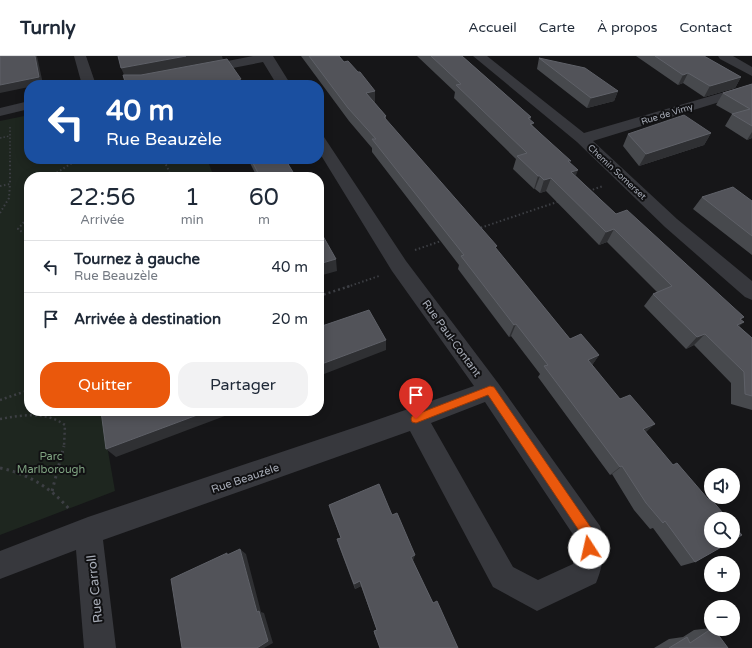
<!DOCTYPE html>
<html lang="fr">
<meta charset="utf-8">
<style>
:root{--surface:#fff;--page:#f2f2f3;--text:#1f2937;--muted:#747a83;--line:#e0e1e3;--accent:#ea580c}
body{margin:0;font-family:"Varela Round",sans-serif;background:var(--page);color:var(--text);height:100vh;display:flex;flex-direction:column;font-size:15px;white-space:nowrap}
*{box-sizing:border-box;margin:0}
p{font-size:13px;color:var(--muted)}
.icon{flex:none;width:22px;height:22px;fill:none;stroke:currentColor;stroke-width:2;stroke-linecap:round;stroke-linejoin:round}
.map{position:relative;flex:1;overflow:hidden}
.details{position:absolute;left:24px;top:116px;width:300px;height:244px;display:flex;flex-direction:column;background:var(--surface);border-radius:16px;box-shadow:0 2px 10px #0003}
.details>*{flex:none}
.guide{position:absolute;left:24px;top:24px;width:300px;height:84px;border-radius:16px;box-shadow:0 2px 10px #0003;background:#1a4fa0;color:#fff;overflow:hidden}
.tools{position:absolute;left:704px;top:412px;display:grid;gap:8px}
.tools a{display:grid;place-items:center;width:36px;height:36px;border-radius:50%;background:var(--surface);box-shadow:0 2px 10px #0003;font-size:20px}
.pin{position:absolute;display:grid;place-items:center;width:34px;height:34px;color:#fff;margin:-41px -17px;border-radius:50% 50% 50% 0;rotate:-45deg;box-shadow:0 0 4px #0007}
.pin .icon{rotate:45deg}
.me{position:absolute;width:44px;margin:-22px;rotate:350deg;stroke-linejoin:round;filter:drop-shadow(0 0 3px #0008)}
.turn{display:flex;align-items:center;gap:14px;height:84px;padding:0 16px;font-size:18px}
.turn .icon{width:52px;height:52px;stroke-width:2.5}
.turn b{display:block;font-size:28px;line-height:34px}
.eta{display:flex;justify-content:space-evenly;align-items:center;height:68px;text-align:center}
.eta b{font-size:24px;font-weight:600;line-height:28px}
.action{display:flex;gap:8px;margin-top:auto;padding:8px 16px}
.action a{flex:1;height:46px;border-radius:16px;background:var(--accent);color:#fff;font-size:16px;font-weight:600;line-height:46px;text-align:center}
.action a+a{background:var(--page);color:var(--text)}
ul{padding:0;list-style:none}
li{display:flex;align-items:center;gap:12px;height:52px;padding:0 16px;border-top:1px solid var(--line)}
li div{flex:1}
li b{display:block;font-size:15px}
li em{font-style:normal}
header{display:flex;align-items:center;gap:24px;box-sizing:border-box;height:56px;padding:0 20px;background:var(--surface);border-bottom:1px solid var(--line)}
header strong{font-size:19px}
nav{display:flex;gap:22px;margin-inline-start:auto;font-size:14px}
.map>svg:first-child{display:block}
</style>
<header>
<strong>Turnly</strong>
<nav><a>Accueil</a><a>Carte</a><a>À propos</a><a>Contact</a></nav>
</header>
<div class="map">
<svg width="752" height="592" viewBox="0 0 752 592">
<rect width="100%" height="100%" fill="#161618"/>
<!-- green -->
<path fill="#1e261f" d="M29 59V103H207L214 121H29V355H101L115 435 0 479V65Z"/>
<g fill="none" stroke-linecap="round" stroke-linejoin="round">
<!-- path-far3 -->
<path stroke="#3d3f44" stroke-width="1.5" stroke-dasharray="1.5 2" stroke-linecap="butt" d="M10 71V103
M0 82 10 80"/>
<!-- path-far2 -->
<path stroke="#3d3f44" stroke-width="2" stroke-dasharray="1.5 2.5" stroke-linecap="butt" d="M160 103 167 110 171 121
M50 121 72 107 82 103
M0 130 10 128V102
M589 135 603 130
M0 157 9 142 10 128
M29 160 18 173 22 176 29 177
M477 173 560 145
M415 194 444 184
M347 231 379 220"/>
<!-- path-far1 -->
<path stroke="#3d3f44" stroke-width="2.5" stroke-dasharray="2 3" stroke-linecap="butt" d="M319 240 350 230
M0 344 29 334
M0 363C23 359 45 355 65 369L64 391"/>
<!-- path -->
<path stroke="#3d3f44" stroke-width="3" stroke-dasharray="2.5 4" stroke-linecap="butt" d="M0 412C29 418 51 432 70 454
M52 435 64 390"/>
<!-- minor -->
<path fill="#37383d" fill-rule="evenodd" d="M74 0H86L96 29H82Z
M253 0H273L291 29H277L263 6 202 18 197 17 195 14 197 11 202 10Z
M473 0H487L584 77 752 28V36L593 85 677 163 752 225V244L745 241 665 171 577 86Z
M718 0H733L752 11V20L720 3Z
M29 45V53L0 60V52Z
M319 79 324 81 406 205 498 327 600 470C607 487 603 511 596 527L537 555 493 531 410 375 103 484 116 592H84L76 494 0 523V495L88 461 368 367 474 330 392 215 319 96ZM485 346 576 483 573 508 538 524 513 511 431 367Z"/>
</g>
<!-- wall -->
<path fill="#47494d" d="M301 0H339L344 6 375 35V47L386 60V64L496 193 570 283 599 299 592 309 646 376 695 506 681 510 653 472 650 473 634 454 612 418 610 419 538 321 540 318 511 280 509 281 458 213 459 209 372 96V92L349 65Z
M417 0H462L531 61 530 64 533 70 570 107 576 120 616 158 744 261 741 263 739 270 752 282V354L731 348V327L694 289 686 293 644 250 653 238 657 236 607 186 599 189 546 135 540 137 535 133H534L513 113 516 103 454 42 455 36Z
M636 0H704L741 21 735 32 704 41 683 27 678 29Z
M539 2 618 35 614 45 587 52 537 13Z
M752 28V82L747 84 725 70 732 58 716 49 723 37Z
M711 77 704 89 639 110 623 90 628 78Z
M248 103H285L296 121H257Z
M702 141 752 145V199L693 153Z
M329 449 413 505 433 547 458 592H380L374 577V575L377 574 361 530 355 533 339 490 337 483 341 482 331 457Z
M711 572V573L728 592H654L669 583 683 581 694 574Z"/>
<!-- shaded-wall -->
<path fill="#2f3033" d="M35 0H37L43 28 38 29H29V31L0 37V29Z
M186 0H222L223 4 126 23 121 12Z
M688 17 683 27 678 29 683 19Z
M741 21 735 32 704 41 710 30Z
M241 23 242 29H238L237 24Z
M375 35V48L366 37Z
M618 35 614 45 587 52 591 42Z
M752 76V82L747 84Z
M711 77 704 89 639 110 646 98Z
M578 114 573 127 571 116Z
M538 120H540L535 133H534Z
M551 122 546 135 540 137 544 124Z
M614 173 607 186 599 189 606 176Z
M336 203 337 215 319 220V208Z
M744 266 732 277 737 269Z
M516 268 511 280 509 281 514 269Z
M705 278 694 289 686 293 697 281Z
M386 284V294L319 320V309Z
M599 299 591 311 588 304Z
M208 355H238L116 401 106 393Z
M655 368 645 377 643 373Z
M622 410 612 418 610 419 620 411Z
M240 493 246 498 261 556 264 557 273 587 264 592H257V556Z
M415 499 413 505 411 501Z
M360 525 361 530 355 533 354 528Z"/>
<!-- building -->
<path fill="#525359" stroke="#5f6168" d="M0 0H35L39 21 0 29Z
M118 0H186L121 12Z
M309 0H339L344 6 348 5 358 16H360L375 35 366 37 386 60 384 61 497 190 495 191 570 283 581 278 599 299 588 304 620 343 630 339 655 368 643 373 673 409 677 407 708 443H711L728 463H711V485H732L695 506 665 465 663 467 646 447 622 410 620 411 544 310 548 309 516 268 514 269 461 200 464 199 372 83H376L348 52Z
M431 0H462L531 61 528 62 534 67 530 68 571 105H568L578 114 571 116 616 158 627 154 744 261 740 263 744 266 737 269 752 282V340L745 338 744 316 705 278 697 281 653 238 672 230 614 173 606 176 551 122 544 124 540 120H538L517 100 527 97 456 29 461 28Z
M655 0H704L741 21 710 30 688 17 683 19Z
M539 2 585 12 618 35 591 42Z
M227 3 241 23 237 24 239 29H126L123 19H141Z
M752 28V70L732 58 750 53 723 37Z
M684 59 711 77 646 98 628 78Z
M251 103H285L296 121H260Z
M733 131 752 145V180L702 141Z
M319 173 336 203 319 208Z
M369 254 386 284 319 309V271Z
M101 355H208L106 393Z
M379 428 392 459 397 457 415 499 411 501 433 547 437 545 458 592H380L374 575 377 574 360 525 354 528 337 483 341 482 329 449Z
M733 469 742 479 733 484Z
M240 493 257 556 259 555 268 585 257 592H182L171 523 227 497V499Z
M711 573H714L728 592H669L687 581 690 587Z"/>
<!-- route -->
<path fill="#ea580c" stroke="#983908" d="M490 330 494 331 594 476 596 480 593 497 589 498 584 497 583 492 584 482 488 339 416 367 412 366 411 363 412 360Z"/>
<g text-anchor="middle" stroke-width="4" stroke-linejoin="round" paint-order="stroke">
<!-- far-street labels -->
<g font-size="9" fill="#a8adb8" stroke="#111113">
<text transform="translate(667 58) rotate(-17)" y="3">Rue de Vimy</text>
<text transform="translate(617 116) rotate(43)" y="3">Chemin Somerset</text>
</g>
<!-- street labels -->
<g font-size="11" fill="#a8adb8" stroke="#111113">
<text transform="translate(452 282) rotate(54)" y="4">Rue Paul-Contant</text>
<text transform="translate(245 422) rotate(-19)" y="4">Rue Beauzèle</text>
</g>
<!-- park labels -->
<g font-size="11" fill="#7fa381" stroke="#111113">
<text x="51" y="404">Parc<tspan x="51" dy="13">Marlborough</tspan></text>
</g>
<!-- near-street labels -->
<g font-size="13" fill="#a8adb8" stroke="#111113">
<text transform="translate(94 533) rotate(-96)" y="5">Rue Carroll</text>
</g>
</g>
</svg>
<div class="tools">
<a><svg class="icon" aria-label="sound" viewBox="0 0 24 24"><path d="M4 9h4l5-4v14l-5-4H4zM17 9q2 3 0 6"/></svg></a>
<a><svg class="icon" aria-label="search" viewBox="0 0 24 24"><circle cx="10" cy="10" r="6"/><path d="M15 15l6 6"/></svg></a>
<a>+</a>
<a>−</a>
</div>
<div class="pin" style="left:416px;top:363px;background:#d93025"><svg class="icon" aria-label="arrive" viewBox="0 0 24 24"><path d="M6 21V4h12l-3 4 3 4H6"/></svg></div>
<svg class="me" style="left:589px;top:492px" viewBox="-20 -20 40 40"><circle r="19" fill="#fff"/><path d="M0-13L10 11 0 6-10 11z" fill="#ea580c"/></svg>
<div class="guide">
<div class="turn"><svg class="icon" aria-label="left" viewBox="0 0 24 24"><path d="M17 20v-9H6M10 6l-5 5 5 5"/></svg><div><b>40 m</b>Rue Beauzèle</div></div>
</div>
<section class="details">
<div class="eta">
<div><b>22:56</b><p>Arrivée</p></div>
<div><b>1</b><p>min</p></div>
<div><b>60</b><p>m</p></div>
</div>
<ul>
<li><svg class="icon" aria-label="left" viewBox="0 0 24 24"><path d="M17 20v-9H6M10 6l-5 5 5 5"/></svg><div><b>Tournez à gauche</b><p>Rue Beauzèle</p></div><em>40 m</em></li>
<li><svg class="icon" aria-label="arrive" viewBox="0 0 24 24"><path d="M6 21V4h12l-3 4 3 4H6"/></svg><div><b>Arrivée à destination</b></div><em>20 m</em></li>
</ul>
<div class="action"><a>Quitter</a><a>Partager</a></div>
</section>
</div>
